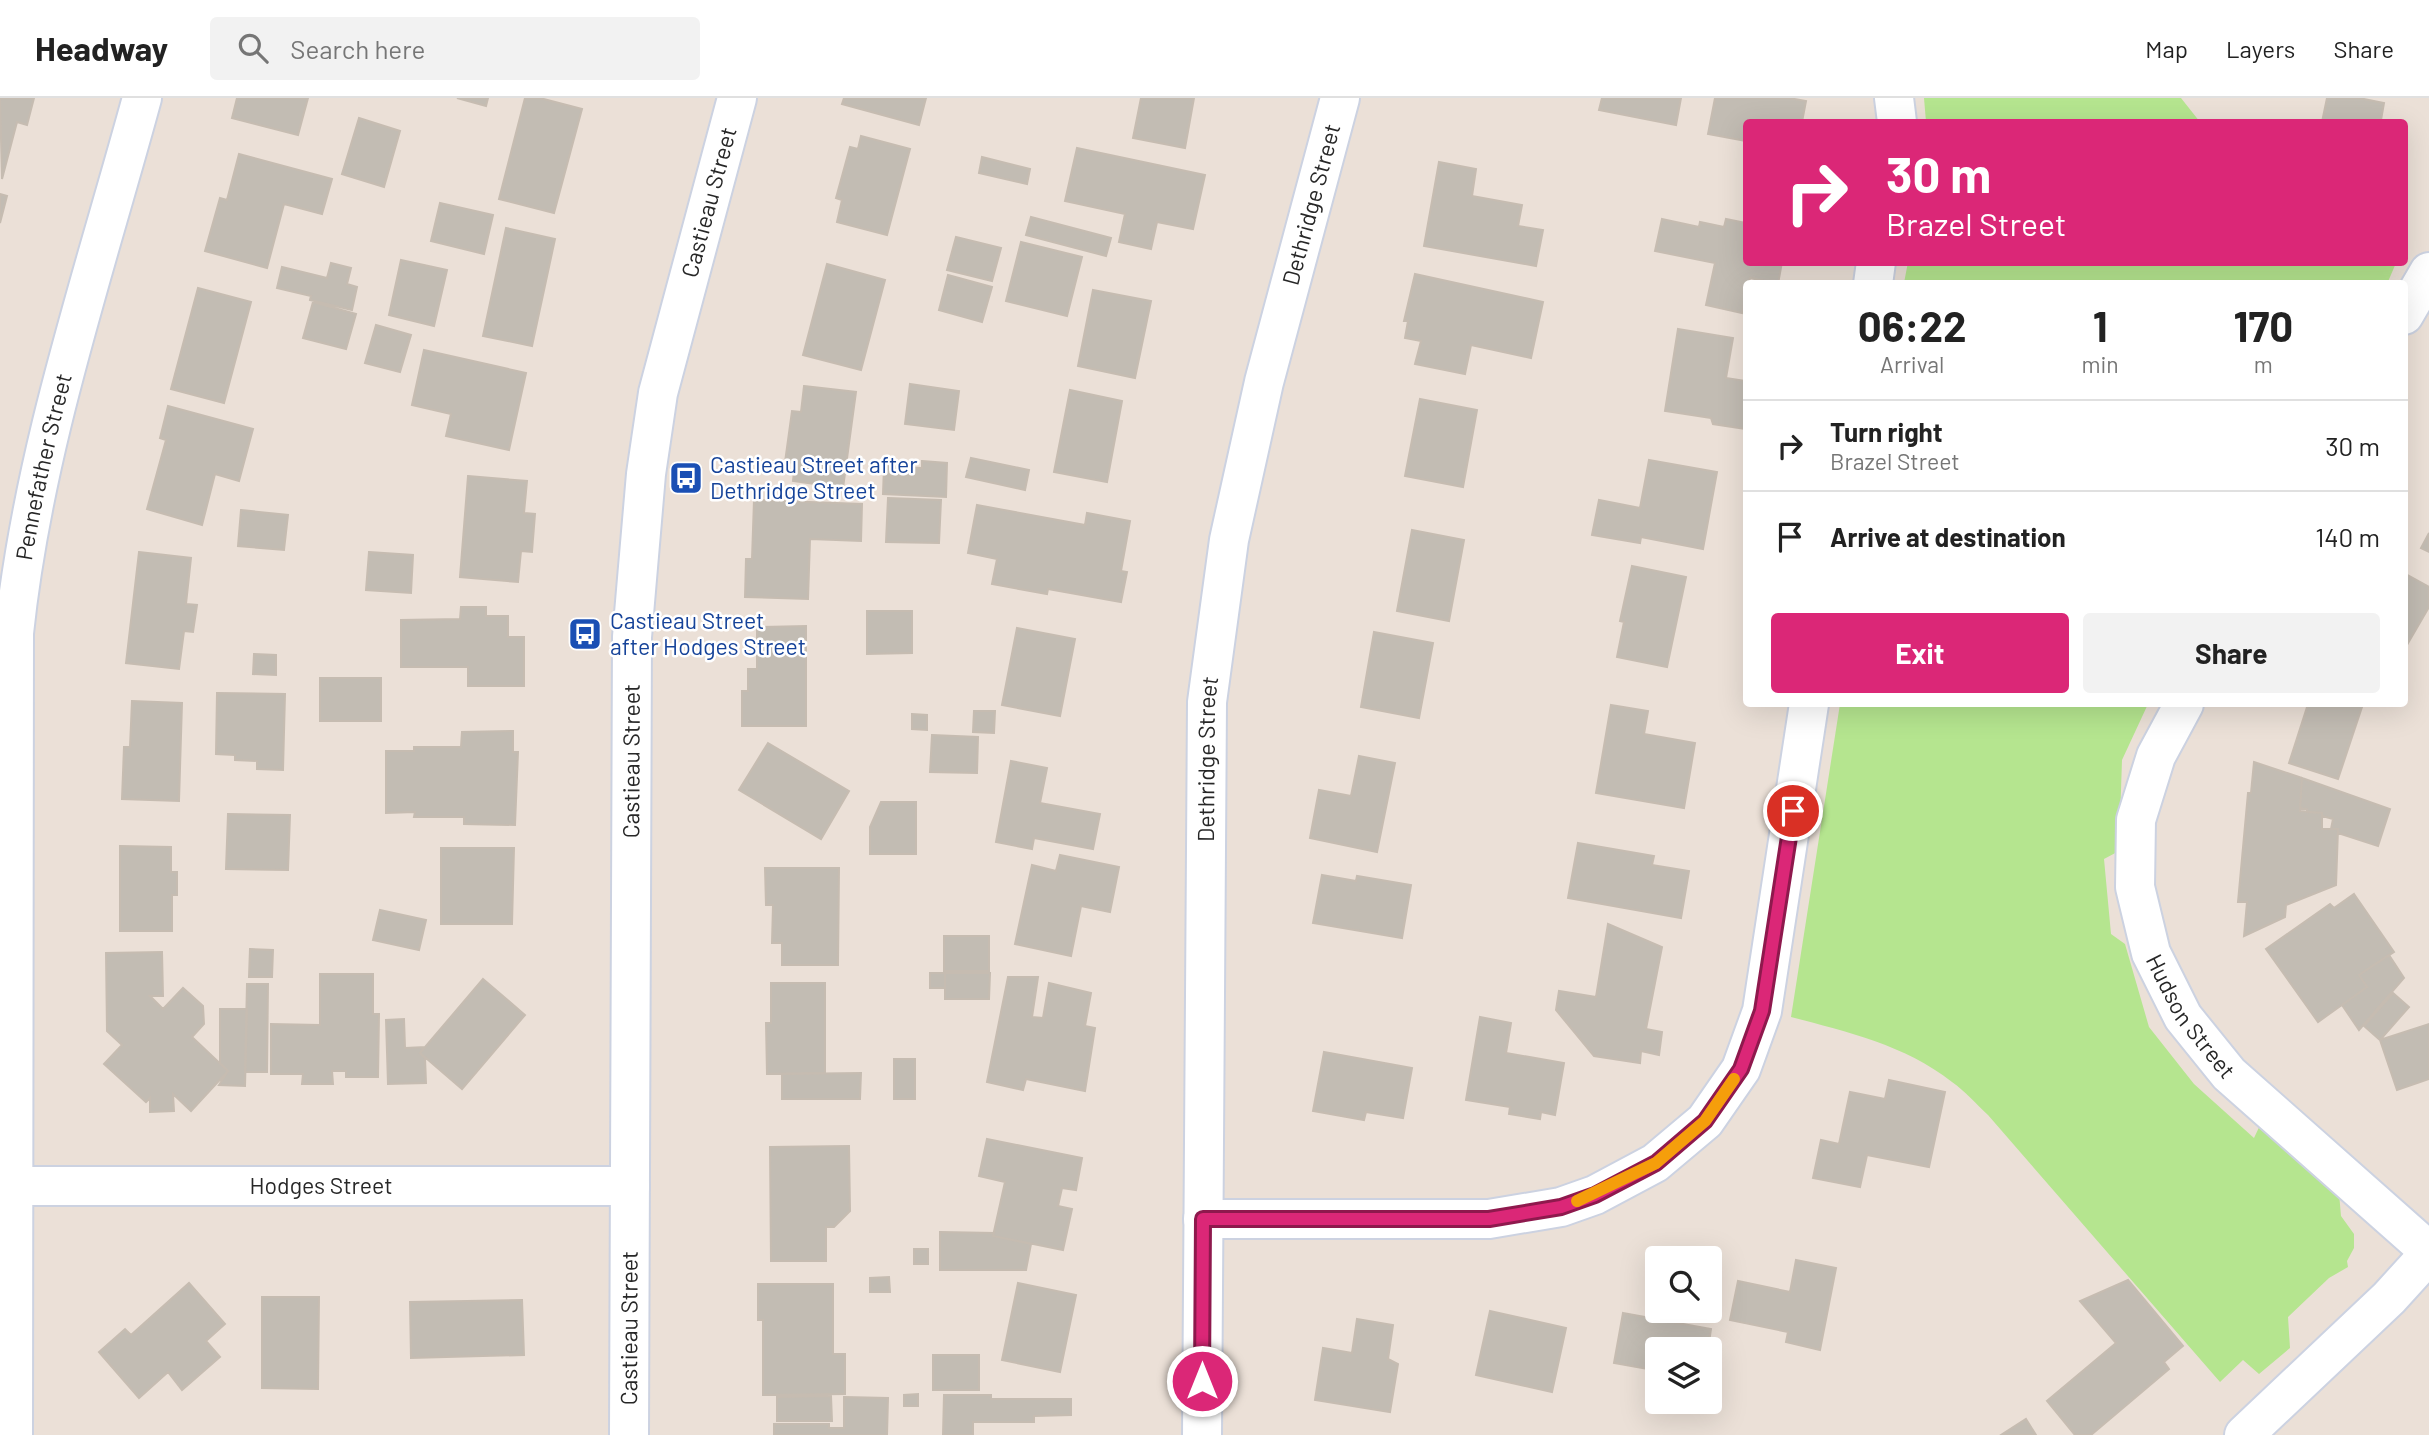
<!DOCTYPE html>
<style>
:root{--surface:#fff;--page:#f2f2f2;--text:#222;--muted:#767676;--line:#e0e0e0;--accent:#db2777}
body{margin:0;font-family:Barlow,sans-serif;background:var(--page);color:var(--text);height:100vh;display:flex;flex-direction:column;font-size:26px;white-space:nowrap}
*{box-sizing:border-box;margin:0}
p{font-size:23px;color:var(--muted)}
.icon{flex:none;width:38px;height:38px;fill:none;stroke:currentColor;stroke-width:2;stroke-linecap:round;stroke-linejoin:round}
.map{position:relative;flex:1;overflow:hidden}
.side{position:absolute;left:1743px;top:182px;width:665px;height:427px;display:flex;flex-direction:column;background:var(--surface);border-radius:7px;box-shadow:0 7px 28px #0002}
.side>*{flex:none}
.top-card{position:absolute;left:1743px;top:21px;width:665px;height:147px;border-radius:7px;box-shadow:0 7px 28px #0002;background:#db2777;color:#fff;overflow:hidden}
.fabs{position:absolute;left:1645px;top:1148px;display:grid;gap:14px}
.fabs a{display:grid;place-items:center;width:77px;height:77px;border-radius:7px;background:var(--surface);box-shadow:0 7px 28px #0002;font-size:35px}
.pin{position:absolute;display:grid;place-items:center;width:60px;height:60px;color:#fff;margin:-30px;border:4px solid #fff;border-radius:50%;box-shadow:0 2px 7px #0007}
.me{position:absolute;width:77px;margin:-38px;rotate:0deg;stroke-linejoin:round;filter:drop-shadow(0 0 5px #0008)}
.turn{display:flex;align-items:center;gap:24px;height:147px;padding:0 28px;font-size:32px}
.turn .icon{width:91px;height:91px;stroke-width:2.5}
.turn b{display:block;font-size:49px;line-height:60px}
.eta{display:flex;justify-content:space-evenly;align-items:center;height:119px;text-align:center}
.eta b{font-size:42px;font-weight:700;line-height:49px}
.button{display:flex;gap:14px;margin-top:auto;padding:14px 28px}
.button a{flex:1;height:80px;border-radius:7px;background:var(--accent);color:#fff;font-size:28px;font-weight:700;line-height:80px;text-align:center}
.button a+a{background:var(--page);color:var(--text)}
ul{padding:0;list-style:none}
li{display:flex;align-items:center;gap:21px;height:91px;padding:0 28px;border-top:2px solid var(--line)}
li div{flex:1}
li b{display:block;font-size:26px}
li em{font-style:normal}
header{display:flex;align-items:center;gap:42px;box-sizing:border-box;height:98px;padding:0 35px;background:var(--surface);border-bottom:2px solid var(--line)}
header strong{font-size:33px}
nav{display:flex;gap:38px;margin-inline-start:auto;font-size:24px}
.search{width:490px;height:63px;background:var(--page);display:flex;align-items:center;gap:18px;box-sizing:border-box;padding:0 24px;border-radius:7px;color:var(--muted);font-size:26px}
.map>svg:first-child{display:block}
</style>
<header>
<strong>Headway</strong>
<div class="search"><svg class="icon" aria-label="search" viewBox="0 0 24 24"><circle cx="10" cy="10" r="6"/><path d="M15 15l6 6"/></svg>Search here</div>
<nav><a>Map</a><a>Layers</a><a>Share</a></nav>
</header>
<div class="map">
<svg width="2429" height="1337" viewBox="0 0 2429 1337">
<rect width="100%" height="100%" fill="#ebe0d7"/>
<!-- green -->
<path fill="#b5e58f" d="M1924 0H2181L2200 24H1926Z
M1908 164H2396V165L2387 186 1904 185Z
M1840 606H2148L2122 662 2119 753 2104 761 2111 836 2125 846 2149 929 2194 986 2254 1040 2262 1023 2339 1095 2341 1118 2354 1136V1150L2347 1163 2348 1169 2329 1180 2288 1219 2290 1250 2259 1276 2243 1262 2220 1284 1988 1017C1976 1006 1965 993 1952 984 1905 947 1848 934 1791 919Z"/>
<!-- building -->
<path fill="#c2bcb3" stroke="#c6bcb1" stroke-width="2" d="M0 0H34L27 27 17 24 2 81Z
M237 0H308L298 37 232 20Z
M457 0H488L486 8Z
M525 0H540L582 11 554 115 499 101Z
M844 0H926L919 27 842 6Z
M1141 0H1194L1185 50 1133 40Z
M1602 0H1681L1676 27 1599 12Z
M1715 0H1789L1806 3 1802 24H1746V43L1708 36Z
M2327 0H2359L2384 5 2381 22 2389 24H2322Z
M359 20 400 33 384 89 342 76Z
M861 38 910 51 887 137 837 124 842 102 836 100 850 49 858 51Z
M1077 50 1205 77 1193 131 1157 124 1151 151 1119 144 1125 116 1065 103Z
M239 56 332 81 322 116 284 106 267 170 205 153 220 100 227 102Z
M982 59 1030 71 1027 86 979 75Z
M1439 64 1476 71 1472 98 1522 107 1518 128 1543 132 1536 168 1424 148Z
M0 96 7 98 0 125Z
M440 105 493 117 484 156 431 143Z
M1031 119 1111 140 1106 158 1026 137Z
M1662 121 1699 129 1700 124 1724 129 1726 121 1746 125V164H1782L1778 186 1750 180 1742 215 1706 207 1715 165 1655 153Z
M506 130 555 141 532 248 483 238Z
M956 139 1001 150 992 183 947 172Z
M1021 144 1082 159 1067 218 1006 203Z
M401 162 447 172 434 228 389 217Z
M331 165 351 170 347 186 357 189 352 212 310 202 311 198 277 190 282 169 327 180Z
M827 166 885 182 861 272 803 257Z
M1415 176 1543 204 1531 260 1471 247 1465 276 1415 266 1421 243 1405 240 1408 223H1404Z
M948 177 992 189 982 224 939 212Z
M198 190 251 204 224 305 171 291Z
M1093 192 1151 203 1135 280 1078 268Z
M313 204 356 216 346 251 303 240Z
M376 227 411 237 400 274 365 265Z
M1678 231 1733 240 1726 280 1746 283V331L1713 326 1711 320 1665 313Z
M424 252 526 275 509 352 446 338 451 316 412 307Z
M910 286 959 293 954 332 905 326Z
M804 288 856 294 843 390 793 383 795 365 785 364 792 313 801 314Z
M1070 292 1122 303 1107 384 1054 374Z
M1420 301 1477 312 1463 389 1405 378Z
M168 308 253 331 239 383 215 376 202 427 147 411 166 342 160 340Z
M971 360 1029 372 1025 392 966 379Z
M1649 362 1717 374 1703 451 1641 439 1640 445 1592 437 1599 402 1640 410Z
M922 363 947 365 946 399 883 396 884 368 922 370Z
M468 378 527 383 524 415 535 416 532 454 521 453 518 484 460 479Z
M888 400 941 402 939 445 886 444Z
M754 402 862 406 861 443 810 441 808 501 745 499 746 461H752Z
M977 407 1085 427 1087 415 1130 423 1121 473 1127 474 1121 504 1048 491 1047 496 992 486 997 461 968 455Z
M241 412 288 417 284 452 238 448Z
M1412 432 1464 442 1449 523 1397 513Z
M2429 435V454L2421 450Z
M139 454 191 460 186 506 197 507 193 534 184 533 179 571 126 565Z
M369 454 413 457 411 495 366 492Z
M1632 468 1686 479 1667 569 1617 559 1624 524 1620 523Z
M2404 475 2429 489V509L2404 552Z
M461 509H486V518H508V539H524V588H468V569H401V522L460 521Z
M867 513H912V555L867 556Z
M806 528V628H742V593H748V571H757V529Z
M1017 530 1075 541 1060 618 1002 607Z
M1374 534 1433 545 1419 620 1361 609Z
M254 556 276 557V577L253 576Z
M320 580H381V623H320Z
M217 595 285 596 283 672 257 671V663L235 662V657L216 656Z
M132 603 182 605 179 703 122 701 124 649H130Z
M2308 606H2363L2338 681 2289 665Z
M1611 607 1648 613 1644 636 1695 645 1684 710 1596 695Z
M974 613H995L994 635 973 634Z
M912 616 927 617V632L912 631Z
M513 633V654H518L515 727 464 726V719H414L415 714 386 715V653H414V649H461L462 634Z
M932 637 978 639 977 675 930 674Z
M768 645 849 693 821 741 739 692Z
M1359 658 1395 665 1377 754 1310 740 1319 692 1351 698Z
M1011 663 1047 670 1040 705 1100 716 1093 751 1034 740 1032 751 996 744Z
M2254 664 2302 680 2300 713 2322 715V731H2338L2336 787 2286 807 2285 819 2244 838 2247 804H2238L2248 695H2251Z
M2302 680 2390 711 2378 748 2338 735V731H2331L2333 721 2322 718V715L2307 714V711L2300 710Z
M881 704H916V756H870V729Z
M228 716 290 717 288 772 226 771Z
M1578 745 1654 758 1652 767 1689 773 1681 820 1568 800Z
M120 748 171 749V774H177V797H172V833H120Z
M441 750H514L512 826H441Z
M1060 757 1119 769 1110 814 1081 808 1071 858 1015 846 1032 767 1056 773Z
M765 770H839L838 867H782V845H772L773 807H766Z
M1322 777 1356 783 1357 778 1411 787 1402 840 1313 825Z
M2354 796 2394 854 2359 877 2367 889 2318 924 2266 851 2330 806 2334 810Z
M380 812 426 822 419 852 373 842Z
M1608 826 1662 849 1646 931 1662 934 1659 957 1641 953 1640 965 1594 958 1556 912 1559 893 1596 899Z
M944 838H989V873H944Z
M250 851 273 852 272 879H249Z
M162 854 163 898H150L163 911 183 890 203 908 204 926 192 939 228 973 191 1013 173 996 174 1013 150 1014V1000L146 1004 104 966 122 947 107 933 106 855Z
M2389 857 2404 880 2359 932 2342 907 2367 889 2359 877Z
M930 875H945V890H930Z
M945 875H990L989 901H945Z
M320 876H373V916H379L378 979H346V973H332L333 986H302L303 976H271V926L320 927Z
M1008 879H1038L1032 919 1043 920 1049 885 1091 895 1085 928 1095 930 1085 993 1026 981 1023 992 987 984Z
M483 881 525 917 462 991 420 955Z
M771 885H825V975L767 976 766 925H771Z
M247 886H268L267 974H245Z
M2393 895 2409 909 2380 942 2364 928Z
M220 911H247L245 988 219 987 228 973 220 965Z
M1480 919 1511 925 1506 955 1564 965 1555 1017 1541 1014 1540 1021 1509 1016 1510 1009 1466 1002Z
M404 921 405 950 424 949 420 955 425 960 426 985 388 986 386 922Z
M2429 926V981L2397 992 2380 942Z
M1324 954 1412 970 1403 1020 1366 1014 1364 1022 1313 1013Z
M894 961H915V1001H894Z
M861 975 860 1001H782V976Z
M1889 982 1945 994 1929 1069 1867 1057 1860 1089 1813 1080 1821 1042 1839 1046 1850 994 1885 1001Z
M987 1041 1082 1060 1076 1092 1062 1090 1058 1108 1072 1111 1063 1152 993 1138 1005 1084 979 1078Z
M849 1048 850 1113 834 1129H826V1163H771L770 1049Z
M940 1134 994 1135 993 1138 1031 1146 1026 1172H940Z
M914 1151H928V1166H914Z
M1796 1162 1836 1170 1820 1252 1786 1244 1788 1234 1730 1222 1738 1183 1790 1194Z
M889 1179 890 1194H870V1180Z
M2128 1182 2183 1248 2164 1264 2169 1271 2091 1337H2075L2047 1303 2116 1245 2080 1203Z
M189 1185 225 1226 206 1243 220 1259 182 1292 168 1274 139 1300 99 1254 125 1231 131 1237Z
M1018 1185 1076 1197 1060 1274 1002 1262Z
M758 1186H833V1256H845V1296L763 1297V1222H758Z
M262 1199H319L318 1291 262 1290Z
M522 1202 524 1257 411 1260 410 1204Z
M1490 1213 1566 1230 1552 1294 1476 1277Z
M1623 1215 1711 1231 1708 1251H1657V1277L1647 1276 1648 1271 1614 1265Z
M1357 1221 1393 1227 1388 1261 1398 1266 1390 1314 1315 1302 1323 1250 1352 1255Z
M933 1257H979V1292H933Z
M918 1296V1308H904V1297Z
M944 1297H991V1301H1071V1317L1034 1318V1324H973V1337H943Z
M831 1298 832 1323H777V1299Z
M844 1299 888 1300 887 1337H774V1326H829V1330H844Z
M2026 1321 2036 1337H2001Z"/>
<g fill="none" stroke-linecap="round" stroke-linejoin="round">
<defs>
<g id="minor">
<path d="M1894 0 1897 24"/>
<path d="M1873 186 1876 164"/>
<path d="M2404 217 2429 174"/>
<path id="s1" d="M2184 606 2156 658 2136 722 2135 789 2151 855 2183 919 2229 976 2429 1153"/>
<path id="s2" d="M13 1088H630"/>
<path d="M1203 1121H1489L1561 1109 1595 1097 1655 1065 1705 1023 1741 971 1762 913 1809 606"/>
<path id="s3" d="M13 1337 14 535C33 353 94 176 142 0"/>
<path id="s4" d="M629 1337 632 539 646 376 658 295 737 0"/>
<path id="s5" d="M1202 1337 1207 604 1229 442 1264 284 1340 0"/>
<path d="M2244 1337 2389 1200 2429 1156"/>
</g>
</defs>
<!-- minor casing -->
<use href="#minor" stroke="#ccd2e1" stroke-width="42"/>
<!-- minor -->
<use href="#minor" stroke="#fff" stroke-width="38"/>
</g>
<g fill="none" stroke-linecap="round" stroke-linejoin="round">
<defs>
<path id="route" d="M1202 1283 1203 1121H1489L1561 1109 1595 1097 1656 1065 1705 1023 1741 971 1762 913 1793 713"/>
</defs>
<!-- route casing -->
<use href="#route" stroke="#8e194d" stroke-width="18"/>
<!-- route -->
<use href="#route" stroke="#db2777" stroke-width="12"/>
<!-- slow -->
<path stroke="#f59e0b" stroke-width="12" d="M1577 1103 1656 1065 1705 1023 1734 981"/>
</g>
<!-- icons -->
<defs>
<symbol id="bus-square" viewBox="-11 -11 22 22"><rect x="-9" y="-9" width="18" height="18" rx="4" fill="#1a4fb4" stroke="#fff"/><path d="M-5-6H5V4H4V6H2V4H-2V6H-4V4H-5ZM-3.5-4V0h7V-4ZM-3.5 1.2v1.5H-2V1.2ZM2 1.2v1.5H3.5V1.2Z" fill="#fff"/></symbol>
</defs>
<g fill-rule="evenodd">
<use href="#bus-square" x="667" y="361" width="38" height="38"/>
<use href="#bus-square" x="566" y="517" width="38" height="38"/>
</g>
<g text-anchor="middle" stroke-width="5" stroke-linejoin="round" paint-order="stroke">
<!-- street labels -->
<g font-size="23" fill="#272727" stroke="#fff">
<text dy="8" stroke="none"><textPath href="#s4" startOffset="1241">Castieau Street</textPath></text>
<text dy="8" stroke="none"><textPath href="#s5" startOffset="1242">Dethridge Street</textPath></text>
<text dy="8" stroke="none"><textPath href="#s3" startOffset="971">Pennefather Street</textPath></text>
<text dy="8" stroke="none"><textPath href="#s5" startOffset="676">Dethridge Street</textPath></text>
<text dy="8" stroke="none"><textPath href="#s4" startOffset="674">Castieau Street</textPath></text>
<text dy="8" stroke="none"><textPath href="#s1" startOffset="336">Hudson Street</textPath></text>
<text dy="8" stroke="none"><textPath href="#s2" startOffset="308">Hodges Street</textPath></text>
<text dy="8" stroke="none"><textPath href="#s4" startOffset="107">Castieau Street</textPath></text>
</g>
<!-- transit labels -->
<g font-size="23" fill="#164399" stroke="#fff" text-anchor="start">
<text x="710" y="375">Castieau Street after<tspan x="710" dy="26">Dethridge Street</tspan></text>
<text x="610" y="531">Castieau Street<tspan x="610" dy="26">after Hodges Street</tspan></text>
</g>
</g>
</svg>
<div class="fabs">
<a><svg class="icon" aria-label="search" viewBox="0 0 24 24"><circle cx="10" cy="10" r="6"/><path d="M15 15l6 6"/></svg></a>
<a><svg class="icon" aria-label="layers" viewBox="0 0 24 24"><path d="M12 4l9 5-9 5-9-5zM3 14l9 5 9-5"/></svg></a>
</div>
<div class="pin" style="left:1793px;top:713px;background:#d93025"><svg class="icon" aria-label="arrive" viewBox="0 0 24 24"><path d="M6 21V4h12l-3 4 3 4H6"/></svg></div>
<svg class="me" style="left:1202px;top:1283px" viewBox="-20 -20 40 40"><circle r="17" fill="#db2777" stroke="#fff" stroke-width="3"/><path d="M0-11L8 9 0 5-8 9z" fill="#fff"/></svg>
<div class="top-card">
<div class="turn"><svg class="icon" aria-label="right" viewBox="0 0 24 24"><path d="M7 20v-9h11M14 6l5 5-5 5"/></svg><div><b>30 m</b>Brazel Street</div></div>
</div>
<section class="side">
<div class="eta">
<div><b>06:22</b><p>Arrival</p></div>
<div><b>1</b><p>min</p></div>
<div><b>170</b><p>m</p></div>
</div>
<ul>
<li><svg class="icon" aria-label="right" viewBox="0 0 24 24"><path d="M7 20v-9h11M14 6l5 5-5 5"/></svg><div><b>Turn right</b><p>Brazel Street</p></div><em>30 m</em></li>
<li><svg class="icon" aria-label="arrive" viewBox="0 0 24 24"><path d="M6 21V4h12l-3 4 3 4H6"/></svg><div><b>Arrive at destination</b></div><em>140 m</em></li>
</ul>
<div class="button"><a>Exit</a><a>Share</a></div>
</section>
</div>
